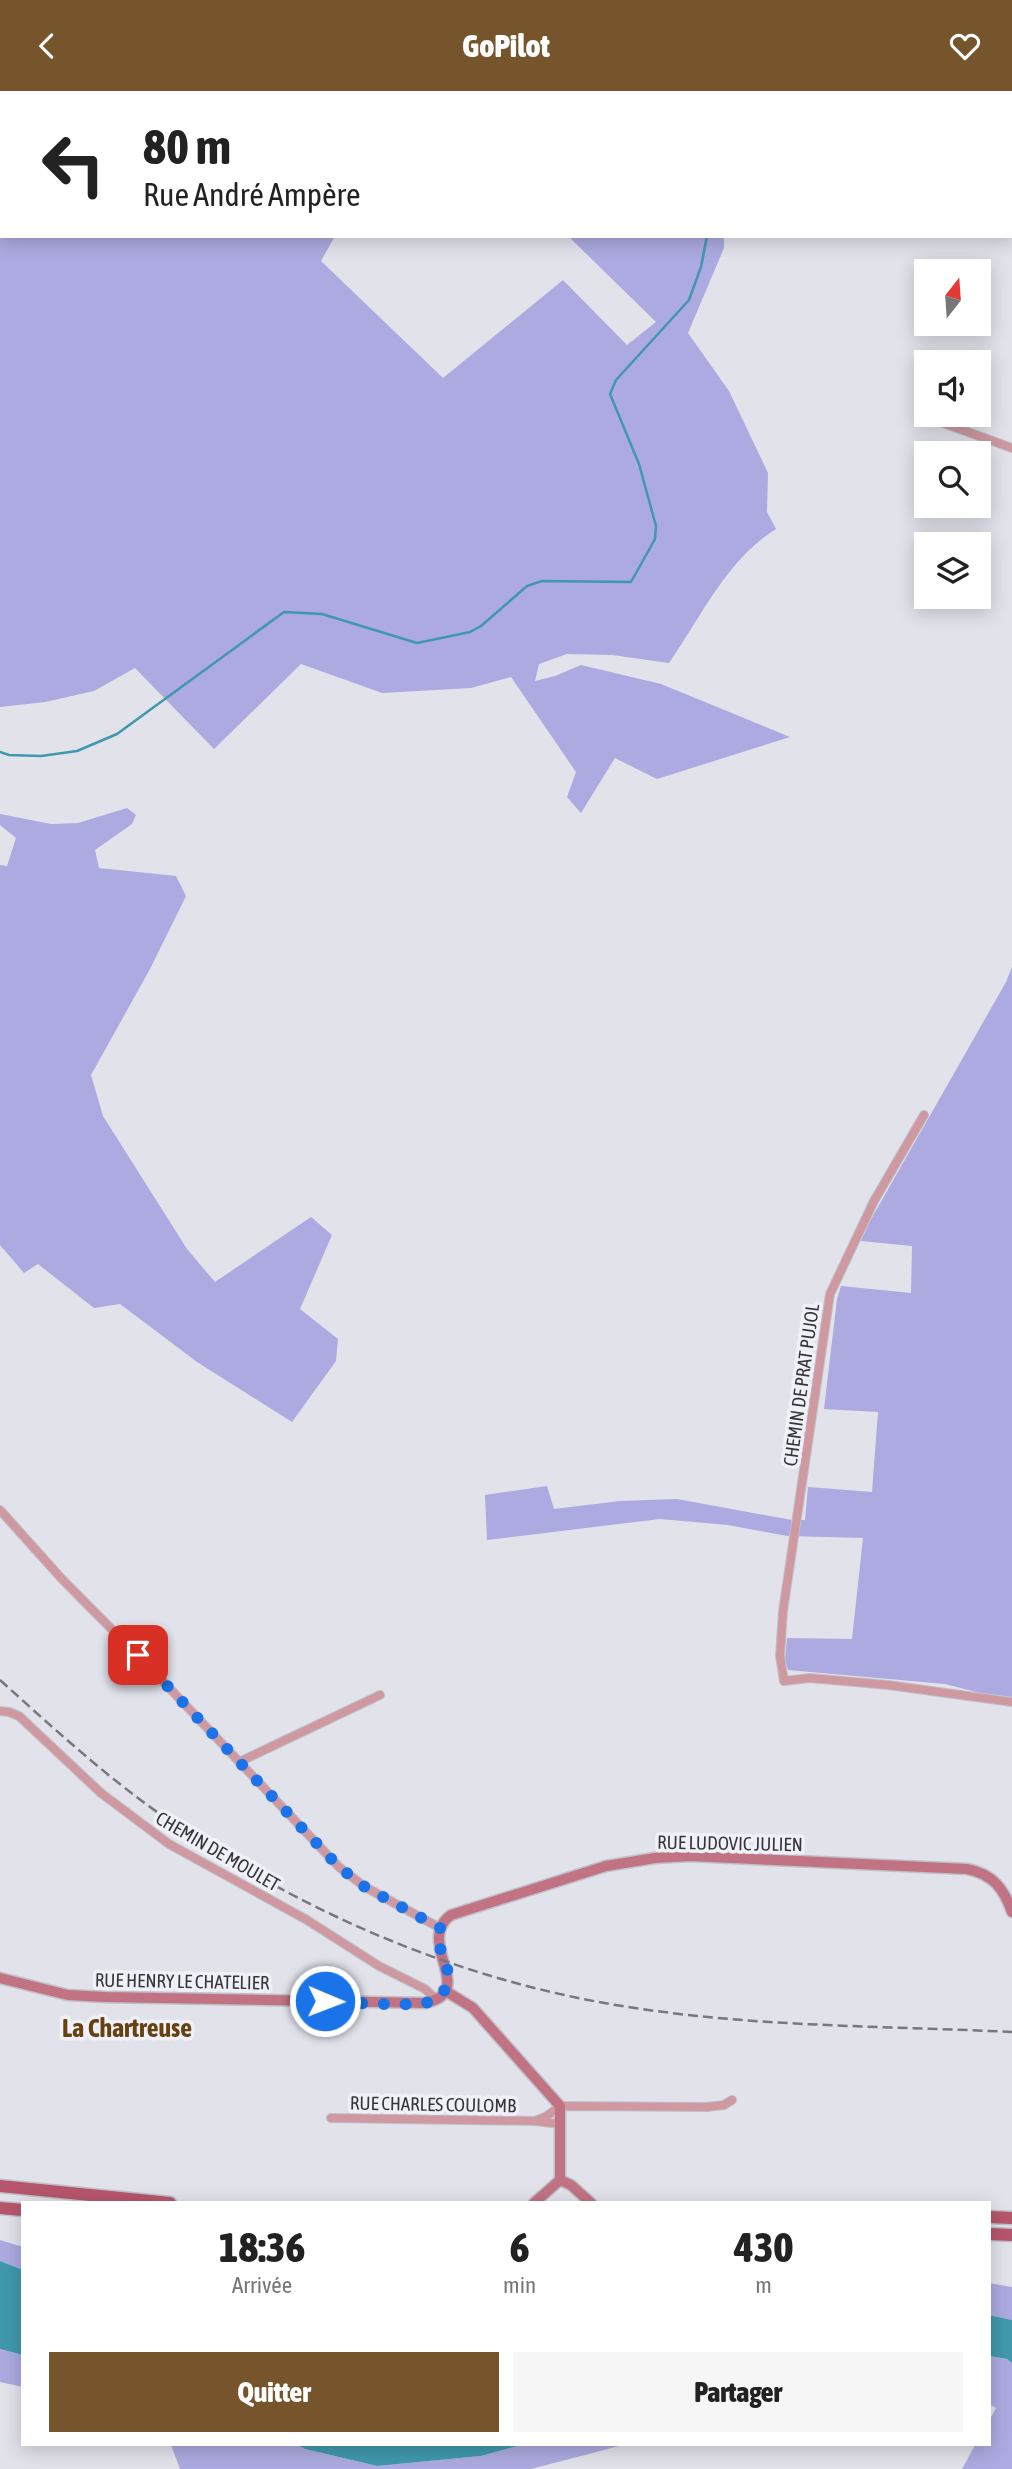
<!DOCTYPE html>
<html lang="fr">
<meta charset="utf-8">
<style>
:root{--surface:#fff;--page:#f6f6f6;--text:#222;--muted:#767676;--accent:#76542c}
body{margin:0;font-family:"Asap Condensed",sans-serif;background:var(--page);color:var(--text);height:100vh;display:flex;flex-direction:column;font-size:26px;white-space:nowrap}
*{box-sizing:border-box;margin:0}
p{font-size:23px;color:var(--muted)}
.icon{flex:none;width:38px;height:38px;fill:none;stroke:currentColor;stroke-width:2;stroke-linecap:round;stroke-linejoin:round}
.map{position:relative;flex:1;overflow:hidden}
.drawer{position:absolute;left:21px;top:2110px;width:970px;height:245px;display:flex;flex-direction:column;background:var(--surface);border-radius:0px;box-shadow:0 4px 18px #0003}
.drawer>*{flex:none}
.top-card{position:absolute;left:0px;top:0px;width:1013px;height:147px;box-shadow:0 4px 18px #0003;background:#fff;color:var(--text);overflow:hidden}
.needle{width:46px;rotate:17deg}
.tools{position:absolute;left:914px;top:168px;display:grid;gap:14px}
.tools a{display:grid;place-items:center;width:77px;height:77px;border-radius:0px;background:var(--surface);box-shadow:0 4px 18px #0003;font-size:35px}
.pin{position:absolute;display:grid;place-items:center;width:60px;height:60px;color:#fff;margin:-30px;border-radius:14px;box-shadow:0 4px 10px #0006}
.me{position:absolute;width:77px;margin:-38px;rotate:91deg;stroke-linejoin:round;filter:drop-shadow(0 0 5px #0008)}
.turn{display:flex;align-items:center;gap:24px;height:147px;padding:0 28px;font-size:32px}
.turn .icon{width:91px;height:91px;stroke-width:2.5}
.turn b{display:block;font-size:49px;line-height:60px}
.eta{display:flex;justify-content:space-evenly;align-items:center;height:119px;text-align:center}
.eta b{font-size:42px;font-weight:800;line-height:49px}
.button{display:flex;gap:14px;margin-top:auto;padding:14px 28px}
.button a{flex:1;height:80px;border-radius:0px;background:var(--accent);color:#fff;font-size:28px;font-weight:800;line-height:80px;text-align:center}
.button a+a{background:var(--page);color:var(--text)}
header{display:flex;justify-content:space-between;align-items:center;height:91px;padding:0 28px;background:var(--accent);color:#fff;font-size:32px;font-weight:800}
.map>svg:first-child{display:block}
</style>
<header><svg class="icon" aria-label="back" viewBox="0 0 24 24"><path d="M15 5l-7 7 7 7"/></svg>GoPilot<svg class="icon" aria-label="heart" viewBox="0 0 24 24"><path d="M12 20l-8-8c-3-5 5-10 8-4 3-6 11-1 8 4z"/></svg></header>
<div class="map">
<svg width="1012" height="2378" viewBox="0 0 1012 2378">
<rect width="100%" height="100%" fill="#e2e2eb"/>
<!-- green -->
<path fill="#acaae0" d="M0 0 376 2H2V145H335L321 170 443 287 563 189 627 254 656 231 568 145H724V157L688 242 729 300 768 382 767 421 776 438C727 468 701 526 669 572L612 564 567 563 539 573 535 590 555 585 581 574 661 593 790 646 657 688 615 667 581 722 567 706 576 681 511 586 471 597 382 602 301 573 214 658 135 577 94 600 45 611 0 616Z
M127 717 136 724 132 733 95 759 99 777 176 785 186 805 150 878 91 984 103 1025 187 1158 215 1191 311 1126 332 1144 300 1218 338 1248 336 1270 292 1331 197 1271 120 1213 94 1217 38 1173 24 1182 0 1154V774L7 775 16 747 0 734V723L51 733 78 732Z
M1012 876V1606L980 1602 945 1593 788 1579 785 1569 787 1547 852 1548 863 1447 787 1445 728 1434 660 1428 487 1449 485 1404 547 1395 554 1418 620 1410 677 1408 792 1429H805L808 1396 872 1401 878 1321 824 1318 837 1208 841 1195 911 1202 912 1155 861 1150 870 1130 1006 891Z
M0 2149 23 2156V2179L0 2170Z
M989 2192 1012 2196V2229L989 2224Z
M0 2258 23 2264V2296L0 2291Z
M989 2265 1007 2268 1012 2272V2378H962L975 2354H989V2330L996 2317 989 2313Z
M171 2354H297L305 2358 377 2375 481 2365 521 2354H623L531 2378H180Z"/>
<!-- water -->
<path fill="#4198ad" d="M0 2170 23 2179V2264L0 2258Z
M989 2224 1012 2229V2272L1007 2268 989 2265Z
M297 2354H521L481 2365 377 2375 305 2358Z"/>
<g fill="none" stroke-linecap="round" stroke-linejoin="round">
<!-- stream -->
<path stroke="#4198ad" stroke-width="2.5" d="M705 0V2
M0 661 9 664 41 665 77 660 117 643 284 521 322 523 417 552 470 541 481 535 527 495 542 490 631 491 655 448 656 435 639 373 610 303 616 289 689 209 701 176 707 145"/>
<defs>
<path id="minor" d="M935 329 1012 357
M924 1024 874 1110 830 1203 783 1520 780 1565 784 1590 810 1587 888 1594 1012 1611
M0 1419 61 1487 157 1584 339 1776 365 1796 440 1837
M0 1620 9 1621 19 1625 101 1702 169 1753 307 1829 379 1875 425 1898 436 1908
M239 1671 380 1604
M331 2027 535 2030
M560 2033 535 2030 547 2025 560 2015 707 2016 724 2014 732 2009"/>
<path id="secondary" d="M0 1887 68 1904 105 1906 425 1912C479 1901 414 1851 451 1824L606 1775 655 1767 690 1765 967 1778C993 1783 1004 1798 1012 1821
M444 1899 473 1917 560 2015V2089
M560 2089 571 2094 591 2112
M534 2112 560 2089"/>
<path id="primary" d="M0 2095 170 2112
M0 2117 23 2119
M989 2126 1012 2127
M989 2143 1012 2144"/>
</defs>
<!-- minor casing -->
<use href="#minor" stroke="#c0c0c8" stroke-width="10"/>
<!-- secondary casing -->
<use href="#secondary" stroke="#c0c0c8" stroke-width="13"/>
<!-- primary casing -->
<use href="#primary" stroke="#c0c0c8" stroke-width="15"/>
<!-- minor -->
<use href="#minor" stroke="#cf99a2" stroke-width="8"/>
<!-- secondary -->
<use href="#secondary" stroke="#c17383" stroke-width="10"/>
<!-- primary -->
<use href="#primary" stroke="#b6566c" stroke-width="12"/>
<!-- rail -->
<path stroke="#77777c" stroke-width="2.5" stroke-dasharray="10 5" stroke-linecap="butt" d="M0 1589C51 1635 101 1681 157 1721 298 1821 464 1892 635 1917 759 1936 887 1935 1012 1941"/>
</g>
<g fill="none" stroke-linecap="round" stroke-linejoin="round">
<!-- route -->
<path stroke="#1a73e8" stroke-width="12" stroke-dasharray="0 21.6" d="M138 1564 339 1776 365 1796 440 1837C434 1856 447 1866 448 1884 449 1894 443 1906 432 1910 414 1917 348 1911 325 1910"/>
</g>
<g text-anchor="middle" stroke-width="7" stroke-linejoin="round" paint-order="stroke">
<!-- street labels -->
<g font-size="19" fill="#37373a" stroke="#f0f0f8">
<text transform="translate(801 1294) rotate(-82)" y="7">CHEMIN DE PRAT PUJOL</text>
<text transform="translate(730 1752) rotate(1)" y="7">RUE LUDOVIC JULIEN</text>
<text transform="translate(218 1760) rotate(30)" y="7">CHEMIN DE MOULET</text>
<text transform="translate(182 1890) rotate(1)" y="7">RUE HENRY LE CHATELIER</text>
<text transform="translate(433 2013) rotate(1)" y="7">RUE CHARLES COULOMB</text>
</g>
<!-- district labels -->
<g font-size="26" font-weight="bold" fill="#674211" stroke="#f0f0f8">
<text x="127" y="1946">La Chartreuse</text>
</g>
</g>
</svg>
<div class="tools">
<a><svg class="needle" viewBox="-14 -14 28 28"><path d="M0-13l5 13h-10z" fill="#e53935"/><path d="M0 13l5-13h-10z" fill="#767676"/></svg></a>
<a><svg class="icon" aria-label="sound" viewBox="0 0 24 24"><path d="M4 9h4l5-4v14l-5-4H4zM17 9q2 3 0 6"/></svg></a>
<a><svg class="icon" aria-label="search" viewBox="0 0 24 24"><circle cx="10" cy="10" r="6"/><path d="M15 15l6 6"/></svg></a>
<a><svg class="icon" aria-label="layers" viewBox="0 0 24 24"><path d="M12 4l9 5-9 5-9-5zM3 14l9 5 9-5"/></svg></a>
</div>
<div class="pin" style="left:138px;top:1564px;background:#d93025"><svg class="icon" aria-label="arrive" viewBox="0 0 24 24"><path d="M6 21V4h12l-3 4 3 4H6"/></svg></div>
<svg class="me" style="left:325px;top:1910px" viewBox="-20 -20 40 40"><circle r="17" fill="#1a73e8" stroke="#fff" stroke-width="3"/><path d="M0-11L8 9 0 5-8 9z" fill="#fff"/></svg>
<div class="top-card">
<div class="turn"><svg class="icon" aria-label="left" viewBox="0 0 24 24"><path d="M17 20v-9H6M10 6l-5 5 5 5"/></svg><div><b>80 m</b>Rue André Ampère</div></div>
</div>
<section class="drawer">
<div class="eta">
<div><b>18:36</b><p>Arrivée</p></div>
<div><b>6</b><p>min</p></div>
<div><b>430</b><p>m</p></div>
</div>
<div class="button"><a>Quitter</a><a>Partager</a></div>
</section>
</div>
